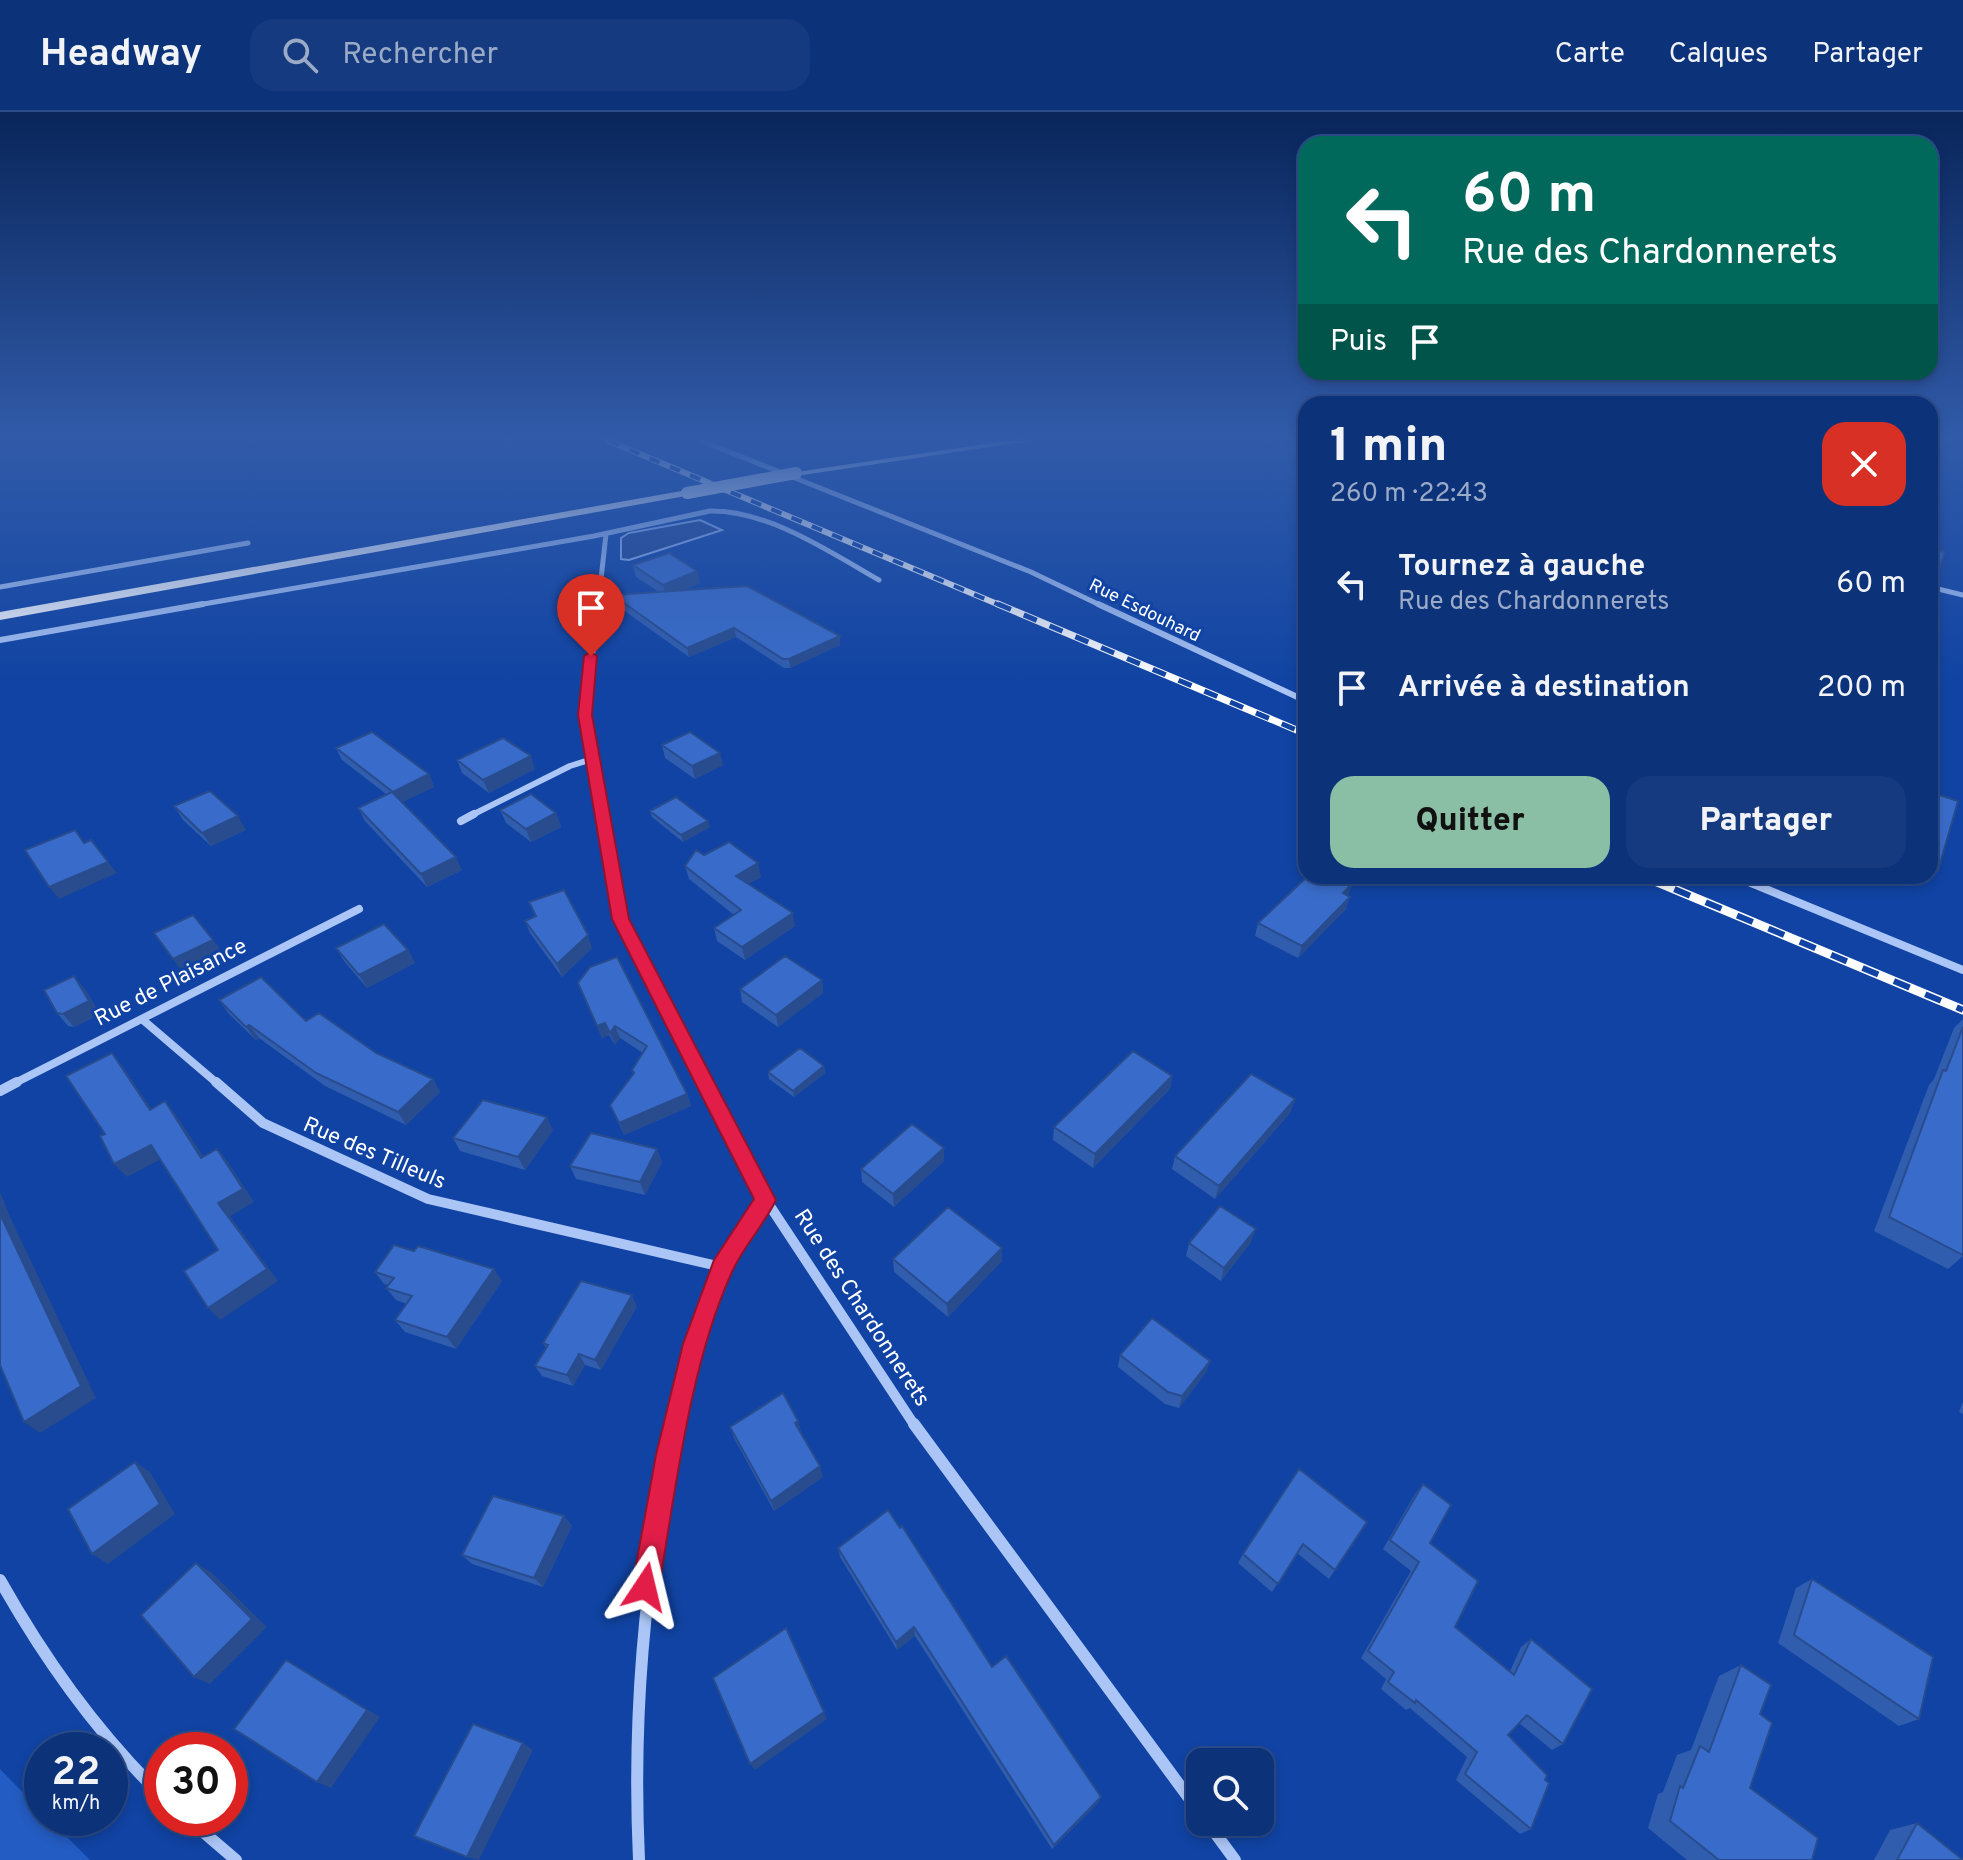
<!DOCTYPE html>
<html lang="fr">
<meta charset="utf-8">
<style>
:root{--surface:#0c327a;--page:#153a7f;--text:#f1f3f6;--muted:#9aaac7;--line:#2c4d8b;--accent:#8abfa5}
body{margin:0;font-family:Overpass,sans-serif;background:var(--page);color:var(--text);height:100vh;display:flex;flex-direction:column;font-size:30px;white-space:nowrap}
*{box-sizing:border-box;margin:0}
p{font-size:26px;color:var(--muted)}
.icon{flex:none;width:44px;height:44px;fill:none;stroke:currentColor;stroke-width:2;stroke-linecap:round;stroke-linejoin:round}
.map{position:relative;flex:1;overflow:hidden}
.side{position:absolute;left:1298px;top:284px;width:640px;height:488px;display:flex;flex-direction:column;background:var(--surface);border-radius:24px;box-shadow:0 4px 12px #0003,0 0 0 2px var(--line)}
.side>*{flex:none}
.banner{position:absolute;left:1298px;top:24px;width:640px;height:244px;border-radius:24px;box-shadow:0 4px 12px #0003,0 0 0 2px var(--line);background:#00695c;color:#fff;overflow:hidden}
.fabs{position:absolute;left:1186px;top:1636px;display:grid;gap:16px}
.fabs a{display:grid;place-items:center;width:88px;height:88px;border-radius:16px;background:var(--surface);box-shadow:0 4px 12px #0003,0 0 0 2px var(--line);font-size:40px}
.speed{position:absolute;left:24px;top:1620px;display:flex;gap:16px;font-size:40px;font-weight:700;text-align:center}
.speed>*{display:grid;place-content:center;width:104px;height:104px;border-radius:50%;background:var(--surface);box-shadow:0 4px 12px #0003,0 0 0 2px var(--line);line-height:1}
.speed small{font-size:20px;font-weight:400}
.speed .limit{border:12px solid #d22;background:#fff;color:#111}
.pin{position:absolute;display:grid;place-items:center;width:68px;height:68px;color:#fff;margin:-82px -34px;border-radius:50% 50% 50% 0;rotate:-45deg;box-shadow:0 0 8px #0007}
.pin .icon{rotate:45deg}
.me{position:absolute;width:88px;margin:-44px;rotate:10deg;stroke-linejoin:round;filter:drop-shadow(0 0 6px #0008)}
.turn{display:flex;align-items:center;gap:28px;height:168px;padding:0 32px;font-size:36px}
.turn .icon{width:104px;height:104px;stroke-width:2.5}
.turn b{display:block;font-size:56px;line-height:68px}
.then{display:flex;align-items:center;height:76px;padding:0 32px;background:#0003;gap:16px;font-size:30px}
.round{display:grid;place-items:center;flex:none;width:84px;height:84px;border-radius:24px;background:var(--page)}
.summary{display:flex;align-items:center;justify-content:space-between;height:136px;padding:0 32px}
h1{font-size:48px;font-weight:800;line-height:60px}
.primary-button{display:flex;gap:16px;margin-top:auto;padding:16px 32px}
.primary-button a{flex:1;height:92px;border-radius:24px;background:var(--accent);color:#111;font-size:32px;font-weight:800;line-height:92px;text-align:center}
.primary-button a+a{background:var(--page);color:var(--text)}
ul{padding:0;list-style:none}
li{display:flex;align-items:center;gap:24px;height:104px;padding:0 32px}
li div{flex:1}
li b{display:block;font-size:30px}
li em{font-style:normal}
header{display:flex;align-items:center;gap:48px;box-sizing:border-box;height:112px;padding:0 40px;background:var(--surface);border-bottom:2px solid var(--line)}
header strong{font-size:38px}
nav{display:flex;gap:44px;margin-inline-start:auto;font-size:28px}
.search{width:560px;height:72px;background:var(--page);display:flex;align-items:center;gap:20px;box-sizing:border-box;padding:0 28px;border-radius:24px;color:var(--muted);font-size:30px}
.map>svg:first-child{display:block}
</style>
<header>
<strong>Headway</strong>
<div class="search"><svg class="icon" aria-label="search" viewBox="0 0 24 24"><circle cx="10" cy="10" r="6"/><path d="M15 15l6 6"/></svg>Rechercher</div>
<nav><a>Carte</a><a>Calques</a><a>Partager</a></nav>
</header>
<div class="map">
<svg width="1963" height="1748" viewBox="0 0 1963 1748">
<rect width="100%" height="100%" fill="#1043a3"/>
<!-- green -->
<path fill="#235cc2" d="M0 1657 42 1700V1706H48L90 1748H0Z"/>
<!-- water -->
<path fill="#224790" stroke="#9dbff9" stroke-width="2" d="M700 408 722 418 629 448 621 447V426L629 421Z"/>
<g fill="none" stroke-linecap="round" stroke-linejoin="round">
<!-- minor-far4 -->
<path stroke="#abc6f6" stroke-width="5" d="M702 329 1031 460 1102 494
M0 475 248 431
M1930 475 1963 483
M192 494 594 424 710 399C768 398 830 440 879 468
M598 494 606 422"/>
<!-- minor-far3 -->
<path stroke="#abc6f6" stroke-width="6" d="M598 492 585 603 602 704
M1098 492 1306 589
M0 528 203 492
M470 704 570 654 592 647"/>
<!-- minor-far2 -->
<path stroke="#abc6f6" stroke-width="8" d="M602 702 620 807 706 972
M461 709 474 702
M1734 764 1963 858
M143 908 218 972
M13 972 359 797"/>
<!-- minor-far1 -->
<path stroke="#abc6f6" stroke-width="10" d="M216 970 263 1011 428 1087 722 1155
M705 970 766 1088 915 1314
M0 979 17 970
M676 1314C696 1223 711 1164 766 1088"/>
<!-- minor -->
<path stroke="#abc6f6" stroke-width="12" d="M914 1312 1200 1701
M0 1468C45 1548 96 1620 162 1684
M187 1706 236 1748
M1207 1710 1235 1748
M639 1748C632 1600 645 1456 677 1312"/>
<!-- primary -->
<path fill="#fafbff" fill-rule="evenodd" d="M1005 329H1030L796 364 790 361Z
M687 378 693 381 691 383 0 508V500Z"/>
<defs>
<path id="rail-far2" d="M609 329 1002 494"/>
<path id="rail-far1" d="M998 492 1306 622"/>
<path id="rail" d="M1643 764 1963 898"/>
</defs>
<!-- rail-far2 casing -->
<use href="#rail-far2" stroke="#fff" stroke-width="6"/>
<!-- rail-far1 casing -->
<use href="#rail-far1" stroke="#fff" stroke-width="7"/>
<!-- rail casing -->
<use href="#rail" stroke="#fff" stroke-width="9"/>
<!-- rail-far2 -->
<use href="#rail-far2" stroke="#1043a3" stroke-width="4" stroke-dasharray="11" stroke-linecap="butt"/>
<!-- rail-far1 -->
<use href="#rail-far1" stroke="#1043a3" stroke-width="5" stroke-dasharray="14" stroke-linecap="butt"/>
<!-- rail -->
<use href="#rail" stroke="#1043a3" stroke-width="6" stroke-dasharray="17" stroke-linecap="butt"/>
<!-- primary-bridge -->
<path stroke="#fafbff" stroke-width="12" d="M687 381 796 361"/>
</g>
<!-- wall -->
<path fill="#315dae" d="M633 453 697 459 700 471 681 479 840 524V533L790 556H784L736 525 689 545 615 492 613 483 659 480 636 465Z
M662 633 723 653 695 667 665 646Z
M336 636 429 662 434 675 402 690 462 758 427 775 365 709 358 696 386 682 342 648Z
M457 648 535 657 489 681 462 661Z
M1930 680 1938 759 1932 766 1927 764H1930Z
M174 694 246 718 211 734 183 708Z
M500 698 556 701 561 715 531 730 506 711Z
M650 699 710 715 683 730 652 705Z
M704 743 761 765 748 772 795 814 745 848 717 829 714 816 734 803 689 767 685 754Z
M1316 768 1352 772 1348 784 1346 797 1298 846 1255 824 1258 811Z
M529 790 592 836 562 865 530 821 525 809 535 805Z
M336 836 408 838 415 851 367 876 344 849Z
M590 855 687 982 691 994 624 1023 610 993 633 962 643 941 620 926 615 933 609 923 602 926 578 871Z
M822 868 823 881 778 915 742 890 740 877Z
M85 877 100 902 74 915 68 914 57 901Z
M219 888 306 909 433 967 440 980 406 1013 325 974 259 926 256 928 229 902Z
M1963 907V1144L1948 1157 1874 1119 1929 973 1934 967 1954 916Z
M824 954 825 961 794 985 769 967 768 960Z
M1172 964 1170 977 1093 1056 1053 1028 1054 1015Z
M1295 987 1290 1001 1215 1087 1172 1057 1175 1044Z
M553 1018 525 1058 460 1039 453 1026Z
M944 1036V1049L894 1095 862 1070 861 1057Z
M657 1037 662 1050 645 1083 576 1067 570 1054Z
M1251 1130 1221 1169 1186 1144 1189 1131Z
M1002 1136V1149L948 1205 894 1160 893 1147Z
M414 1139 502 1169 456 1237 405 1220 395 1208 407 1192 396 1188 386 1176 389 1173 384 1172 375 1160Z
M637 1194 601 1258 585 1253 573 1274 542 1264 535 1254 546 1236 543 1231Z
M1120 1243 1210 1249 1206 1260 1179 1296 1165 1292 1118 1255Z
M1963 1290V1302L1959 1300Z
M798 1309 801 1320H800L823 1365 774 1399 734 1326 730 1315Z
M1423 1372 1430 1431 1455 1515 1510 1559 1521 1535 1531 1527 1563 1632 1552 1638 1519 1611 1508 1623 1545 1668 1531 1717 1520 1722 1456 1668 1467 1645 1410 1596 1406 1598 1381 1577 1386 1567 1361 1546 1411 1459 1383 1437 1415 1382Z
M564 1404 572 1414 543 1475 472 1452 462 1443Z
M1367 1410 1329 1467 1297 1441 1272 1480 1238 1451 1243 1442Z
M838 1436 992 1555 1101 1685 1098 1691 1052 1737 915 1524 897 1538 840 1445Z
M1812 1467 1919 1607 1899 1614 1778 1531 1796 1476Z
M1741 1553 1760 1602 1750 1676 1812 1748H1687L1648 1716 1658 1682 1663 1680 1677 1643 1691 1638 1719 1564Z
M1917 1711 1963 1748H1874L1890 1718Z"/>
<!-- shaded-wall -->
<path fill="#284c8d" d="M697 459 700 471 666 485 663 473Z
M734 516 736 525 689 545 687 536Z
M840 524V533L790 556 789 547Z
M720 641 723 653 695 667 692 654Z
M531 644 535 657 489 681 483 668Z
M429 662 434 675 399 692 393 680Z
M556 701 561 715 531 730 526 717Z
M238 704 246 718 211 734 202 721Z
M708 709 710 715 683 730 681 723Z
M456 745 462 758 427 775 421 762Z
M108 750 117 761 59 787 49 775Z
M758 751 761 765 738 777 736 764Z
M1352 772 1348 785 1343 781Z
M1350 785 1346 797 1298 846 1302 834Z
M793 801 795 814 745 848 742 835Z
M588 823 592 836 562 865 557 852Z
M213 828 223 841 183 861 173 847Z
M408 838 415 851 367 876 359 863Z
M74 864 85 877 100 902 74 915 63 902Z
M822 868 823 881 778 915 776 903Z
M605 911 609 923 602 926 597 914Z
M249 913 259 926 256 928 246 915Z
M615 914 620 926 615 933 610 921Z
M112 941 123 955 161 1011 150 998Z
M824 954 825 961 794 985 793 979Z
M1172 964 1170 977 1093 1056 1095 1042Z
M433 967 440 980 406 1013 398 1000Z
M687 982 691 994 624 1023 619 1011Z
M1295 987 1290 1001 1215 1087 1219 1074Z
M165 989 176 1003 213 1059 201 1046Z
M547 1005 553 1018 525 1058 518 1045Z
M151 1033 163 1046 127 1065 114 1052Z
M944 1036V1049L894 1095 893 1082Z
M217 1037 228 1050 254 1090 230 1104 278 1169 220 1208 208 1196 267 1157 218 1091Z
M657 1037 662 1050 645 1083 640 1070Z
M0 1080 11 1107 96 1286 40 1321 24 1310 0 1102Z
M1256 1117 1251 1130 1221 1169 1224 1156Z
M1002 1136V1149L948 1205 947 1192Z
M494 1157 502 1169 456 1237 447 1225Z
M632 1183 637 1194 601 1258 595 1248Z
M579 1242 585 1253 573 1274 567 1263Z
M1210 1249 1206 1260 1179 1296 1182 1284Z
M798 1309 801 1320 798 1322 795 1311Z
M135 1350 150 1360 175 1402 108 1452 92 1442Z
M820 1354 823 1365 774 1399 771 1389Z
M564 1404 572 1414 543 1475 534 1466Z
M196 1451 211 1460 267 1515 210 1572 194 1565Z
M914 1515 915 1524 897 1538 896 1530Z
M300 1556 380 1605 331 1676 317 1670Z
M824 1600 827 1607 755 1658 750 1652Z
M523 1631 533 1638 479 1748 467 1745Z
M1101 1685 1098 1691 1052 1737 1054 1733Z"/>
<!-- building -->
<path fill="#396cca" stroke="#284c8d" stroke-width="2" d="M1930 437 1945 440 1938 460 1931 463 1935 470 1930 485Z
M669 441 697 459 663 473 633 453Z
M747 474 840 524 789 547H783L734 516 687 536 613 483Z
M372 620 429 662 393 680 336 636Z
M690 620 720 641 692 654 662 633Z
M503 626 531 644 483 668 457 648Z
M210 679 238 704 202 721 174 694Z
M392 680 456 745 421 762 358 696Z
M1930 680 1958 689 1938 759 1930 756Z
M531 682 556 701 526 717 500 698Z
M676 685 708 709 681 723 650 699Z
M75 718 84 731 91 728 108 750 49 775 25 738Z
M729 730 758 751 736 764 793 801 742 835 714 816 741 798 685 754 696 738 704 743Z
M1308 764 1316 768 1320 764H1336L1352 772 1343 781 1350 785 1302 834 1258 811Z
M564 778 588 823 557 852 525 809 536 804 529 790Z
M193 803 213 828 173 847 154 821Z
M384 812 408 838 359 863 336 836Z
M785 844 822 868 776 903 740 877Z
M617 845 687 982 619 1011 610 993 634 961 632 958 647 934 615 914 610 921 605 911 597 914 578 871 590 855Z
M74 864 89 889 63 902 57 901 44 878Z
M261 865 306 909 319 901 376 941 433 967 398 1000 316 961 249 913 246 915 219 888Z
M1963 915V1143L1889 1105 1943 958 1946 959Z
M800 936 824 954 793 979 768 960Z
M1133 939 1172 964 1095 1042 1054 1015Z
M112 941 150 998 165 989 201 1046 217 1037 243 1077 218 1091 267 1157 208 1196 184 1159 218 1138 151 1033 114 1052 100 1024 105 1022 66 964Z
M1251 962 1295 987 1219 1074 1175 1044Z
M483 988 547 1005 518 1045 453 1026Z
M912 1012 944 1036 893 1082 861 1057Z
M591 1021 657 1037 640 1070 570 1054Z
M1220 1094 1256 1117 1224 1156 1189 1131Z
M948 1095 1002 1136 947 1192 893 1147Z
M0 1102 81 1274 24 1310 0 1253Z
M394 1133 414 1139 418 1134 494 1157 447 1225 395 1208 412 1184 386 1176 394 1166 375 1160Z
M581 1169 632 1183 595 1248 579 1242 567 1263 535 1254 548 1233 543 1231Z
M1152 1206 1210 1249 1182 1284 1168 1280 1120 1243Z
M783 1281 798 1309 795 1311 820 1354 771 1389 730 1315Z
M135 1350 160 1392 92 1442 68 1397Z
M1299 1357 1367 1410 1335 1458 1303 1432 1278 1472 1243 1442Z
M1423 1372 1451 1393 1430 1431 1478 1469 1455 1515 1514 1563 1531 1527 1592 1577 1563 1632 1527 1603 1508 1623 1547 1663 1545 1668 1549 1671 1531 1717 1465 1662 1477 1640 1416 1588 1415 1591 1388 1570 1394 1560 1368 1539 1419 1450 1390 1428Z
M493 1384 564 1404 534 1466 462 1443Z
M888 1398 900 1416 902 1414 992 1555 1006 1544 1101 1685 1054 1733 914 1515 896 1530 838 1436Z
M196 1451 252 1507 194 1565 141 1503Z
M1812 1467 1933 1545 1919 1607 1794 1523Z
M786 1516 824 1600 750 1652 713 1566Z
M286 1548 367 1598 317 1670 234 1617Z
M1741 1553 1771 1573 1760 1602 1772 1611 1750 1676 1818 1726 1812 1748H1719L1670 1709 1680 1674 1683 1676 1700 1634 1709 1640Z
M473 1612 523 1631 467 1745 414 1724Z
M1917 1711 1963 1748H1897Z"/>
<!-- sky -->
<linearGradient id="sky" x2="0" y2="1"><stop stop-color="#09255a"/><stop offset="0.57" stop-color="#315ba9"/><stop offset="1" stop-color="#315ba9" stop-opacity="0"/></linearGradient>
<rect width="1963" height="573" fill="url(#sky)"/>
<!-- route -->
<path fill="#e11d48" stroke="#92132f" stroke-width="2" d="M591 540 597 544 592 603 629 807 776 1088C764 1113 743 1135 732 1160 690 1252 676 1376 659 1475L655 1485 645 1489 636 1485 632 1475 656 1343 683 1232 714 1148 754 1087 612 807 578 603 584 544Z"/>
<g text-anchor="middle" stroke-width="6" stroke-linejoin="round" paint-order="stroke">
<!-- far-street labels -->
<g font-size="18" fill="#fff" stroke="#1043a3">
<text transform="translate(1145 498) rotate(26)" y="6">Rue Esdouhard</text>
</g>
<!-- street labels -->
<g font-size="22" fill="#fff" stroke="#1043a3">
<text transform="translate(170 869) rotate(-27)" y="8">Rue de Plaisance</text>
<text transform="translate(375 1040) rotate(23)" y="8">Rue des Tilleuls</text>
<text transform="translate(863 1195) rotate(57)" y="8">Rue des Chardonnerets</text>
</g>
</g>
</svg>
<div class="fabs">
<a><svg class="icon" aria-label="search" viewBox="0 0 24 24"><circle cx="10" cy="10" r="6"/><path d="M15 15l6 6"/></svg></a>
</div>
<div class="speed"><div>22<small>km/h</small></div><div class="limit">30</div></div>
<div class="pin" style="left:591px;top:544px;background:#d93025"><svg class="icon" aria-label="arrive" viewBox="0 0 24 24"><path d="M6 21V4h12l-3 4 3 4H6"/></svg></div>
<svg class="me" style="left:645px;top:1475px" viewBox="-20 -20 40 40"><path d="M0-17L14 15 0 8-14 15z" fill="#e11d48" stroke="#fff" stroke-width="4"/></svg>
<div class="banner">
<div class="turn"><svg class="icon" aria-label="left" viewBox="0 0 24 24"><path d="M17 20v-9H6M10 6l-5 5 5 5"/></svg><div><b>60 m</b>Rue des Chardonnerets</div></div>
<div class="then">Puis<svg class="icon" aria-label="arrive" viewBox="0 0 24 24"><path d="M6 21V4h12l-3 4 3 4H6"/></svg></div>
</div>
<section class="side">
<div class="summary"><div><h1>1 min</h1><p>260 m · 22:43</p></div><a class="round" style="background:#d93025;color:#fff"><svg class="icon" aria-label="close" viewBox="0 0 24 24"><path d="M6 6l12 12M18 6L6 18"/></svg></a></div>
<ul>
<li><svg class="icon" aria-label="left" viewBox="0 0 24 24"><path d="M17 20v-9H6M10 6l-5 5 5 5"/></svg><div><b>Tournez à gauche</b><p>Rue des Chardonnerets</p></div><em>60 m</em></li>
<li><svg class="icon" aria-label="arrive" viewBox="0 0 24 24"><path d="M6 21V4h12l-3 4 3 4H6"/></svg><div><b>Arrivée à destination</b></div><em>200 m</em></li>
</ul>
<div class="primary-button"><a>Quitter</a><a>Partager</a></div>
</section>
</div>
